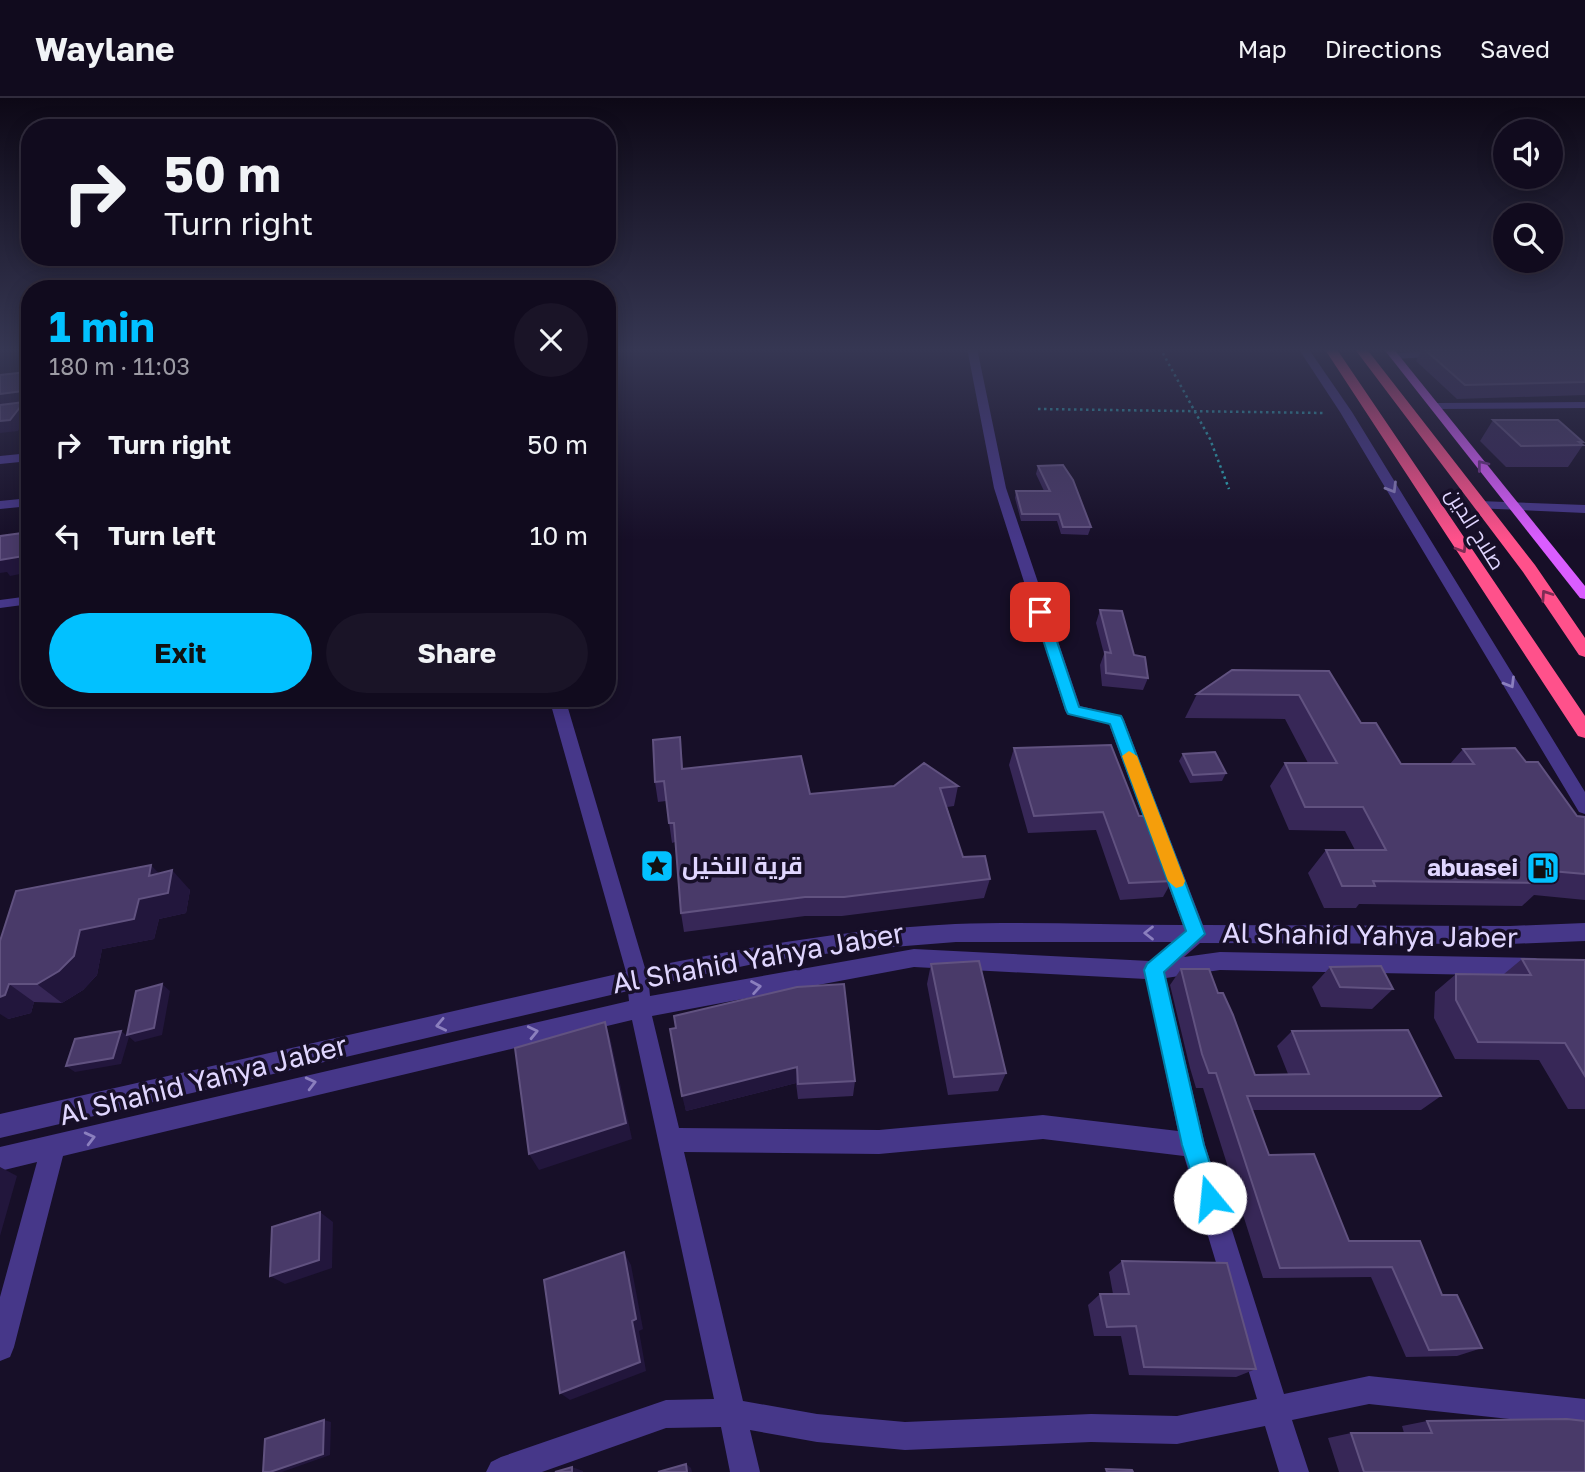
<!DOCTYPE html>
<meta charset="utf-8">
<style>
:root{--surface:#110b1e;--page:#1a1427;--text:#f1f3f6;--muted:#9c9ba4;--line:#302b3c;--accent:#02c1ff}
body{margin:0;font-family:"Golos Text",Cairo,sans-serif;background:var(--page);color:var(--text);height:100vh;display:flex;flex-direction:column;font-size:26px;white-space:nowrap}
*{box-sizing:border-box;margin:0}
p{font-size:23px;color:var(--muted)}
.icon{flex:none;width:38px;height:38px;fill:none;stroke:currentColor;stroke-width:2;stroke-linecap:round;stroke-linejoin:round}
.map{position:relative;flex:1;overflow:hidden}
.details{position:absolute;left:21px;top:182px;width:595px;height:427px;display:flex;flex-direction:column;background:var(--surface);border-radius:28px;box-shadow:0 4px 18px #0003,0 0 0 2px var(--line)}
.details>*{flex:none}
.banner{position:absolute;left:21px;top:21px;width:595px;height:147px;border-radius:28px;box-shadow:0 4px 18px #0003,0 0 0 2px var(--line);background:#110b1e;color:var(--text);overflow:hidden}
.buttons{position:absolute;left:1493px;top:21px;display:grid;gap:14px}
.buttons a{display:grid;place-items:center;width:70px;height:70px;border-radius:50%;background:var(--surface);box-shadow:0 4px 18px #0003,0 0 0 2px var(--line);font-size:35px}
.pin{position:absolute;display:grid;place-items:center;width:60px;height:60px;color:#fff;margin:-30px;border-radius:14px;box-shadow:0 4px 10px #0006}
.me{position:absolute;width:77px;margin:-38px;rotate:343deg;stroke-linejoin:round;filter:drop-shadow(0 0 5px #0008)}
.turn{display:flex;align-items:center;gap:24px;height:147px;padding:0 28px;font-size:32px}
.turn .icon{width:91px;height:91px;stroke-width:2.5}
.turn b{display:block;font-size:49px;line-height:60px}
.round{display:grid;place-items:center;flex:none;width:74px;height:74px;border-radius:37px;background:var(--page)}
.headline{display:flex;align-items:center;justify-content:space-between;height:119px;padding:0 28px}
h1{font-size:42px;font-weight:700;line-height:52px;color:var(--accent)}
.primary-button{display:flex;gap:14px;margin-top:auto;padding:14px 28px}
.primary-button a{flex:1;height:80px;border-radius:42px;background:var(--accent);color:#111;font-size:28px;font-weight:700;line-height:80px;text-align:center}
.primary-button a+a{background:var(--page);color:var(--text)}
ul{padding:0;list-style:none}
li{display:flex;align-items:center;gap:21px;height:91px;padding:0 28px}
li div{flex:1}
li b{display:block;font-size:26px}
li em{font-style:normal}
header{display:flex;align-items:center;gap:42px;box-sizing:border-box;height:98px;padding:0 35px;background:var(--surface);border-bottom:2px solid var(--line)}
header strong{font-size:33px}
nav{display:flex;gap:38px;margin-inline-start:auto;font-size:24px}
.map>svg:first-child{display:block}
</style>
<header>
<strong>Waylane</strong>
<nav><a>Map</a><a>Directions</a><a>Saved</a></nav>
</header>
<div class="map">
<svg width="1585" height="1374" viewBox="0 0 1585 1374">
<rect width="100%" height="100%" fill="#170f28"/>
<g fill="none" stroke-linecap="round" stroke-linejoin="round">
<!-- path -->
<path stroke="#2ab3bf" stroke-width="2.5" stroke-dasharray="2.5 3.5" stroke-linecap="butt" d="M1160 250 1210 341 1229 391
M1038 311 1324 315"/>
<!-- minor -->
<path fill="#463789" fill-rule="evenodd" d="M967 250H977L1006 390 1080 608 1122 618 1124 622 1203 827 1510 828 1585 825V843L1510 846 1200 845 1184 859 1220 854 1535 860 1542 863 1545 869 1542 875 1535 878 1220 872 1166 880 1205 1047 1284 1296 1369 1278 1585 1301V1329L1369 1306 1292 1322 1309 1374H1279L1265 1328 1177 1346 1091 1344 905 1352 817 1344 750 1332 760 1374H730L721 1329 666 1330 542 1374H486L491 1364 501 1359 666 1302 714 1301 632 922 63 1058 14 1249 10 1259 0 1263V1199L37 1064 0 1073V1049L629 903 628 893 0 1040V1016L626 874 549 600H565L645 870C748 849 850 831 955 826 1030 823 1107 827 1183 827L1109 626 1067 616 1065 612 994 390ZM956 844H1172L1150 863 914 851 650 898 649 888 763 864 855 852ZM914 869 1146 881 1178 1033 1043 1017 879 1032 679 1030 652 918ZM1043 1041 1184 1058 1257 1301 1177 1318 1091 1316 905 1324 817 1316 743 1303 684 1054 879 1056Z
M1298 250H1308L1352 314 1585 694V716L1579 714 1340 314Z
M1442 253 1446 254V258L1394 261 1389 258 1394 255Z
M1585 304V310L1436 311 1431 308 1436 305Z
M30 355V363L0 366V358Z
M30 400V408L0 411V403Z
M1479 403 1585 407V415L1475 410V404Z
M30 498V506L0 510V502Z"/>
<!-- major -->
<path fill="#da5dff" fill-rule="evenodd" d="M1383 250H1393L1585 488V501L1580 500Z"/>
<!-- highway -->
<path fill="#ff518b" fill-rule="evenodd" d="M1324 250H1336L1585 618V640L1578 638Z
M1354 250H1366L1535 467 1585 540V559L1579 557 1523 474Z"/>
</g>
<!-- wall -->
<path fill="#372757" d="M1413 250H1585V297L1457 301 1416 263 1422 252H1415Z
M1493 322 1583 344 1581 346 1583 347 1568 369H1506L1480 343Z
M1038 368 1091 429 1088 437 1061 436 1057 423H1021L1015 400 1016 393H1044L1036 376Z
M1100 512 1134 557 1148 580 1143 592 1102 588 1100 567 1104 556 1096 525Z
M1329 573 1361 625 1401 666H1450L1463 651 1526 664 1577 718 1585 719V802L1534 797 1522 808 1359 806 1356 810H1324L1308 775 1326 752H1355L1345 733 1289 732 1270 688 1285 665H1308L1285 621 1185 620 1197 596Z
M1014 650 1139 718 1172 783 1163 799 1120 802 1096 732 1028 735 1009 667Z
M1183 656 1226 675 1222 683 1190 685 1179 663Z
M682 659 683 671 810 696 958 688 954 708 947 709 963 759 990 781 984 800 842 818H805L684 834 681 815 675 744 672 745 666 703 658 704 655 684Z
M159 775 190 792 186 815 159 821 154 841 102 851 97 877 83 892 62 905 34 904 31 915 8 921 0 843Z
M1522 861 1585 862V1011H1568L1539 962 1455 961 1434 920 1435 894 1456 876H1504Z
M931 866 1006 975 998 993 948 997 927 886Z
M1330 869 1393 891 1372 911 1321 909 1312 889Z
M1181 871 1218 895 1255 977 1288 976 1277 948 1292 933 1441 998 1421 1012H1252L1269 1057 1349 1143 1442 1197 1482 1250 1457 1258 1406 1259 1371 1179 1263 1180 1203 990H1196L1190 970 1170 887Z
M670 931 855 983 853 998 798 1001 796 985 686 1013Z
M1122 1163 1256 1271 1236 1279 1129 1277 1121 1238H1094L1088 1207 1100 1196H1113L1109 1174Z
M1427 1323 1585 1374H1339L1328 1340 1351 1335H1404L1402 1328Z"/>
<!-- shaded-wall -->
<path fill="#22163c" d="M23 293 30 296V308L27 304H24L30 312V316L18 333 0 335V296Z
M30 457V474L10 478 7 474 0 475V459Z
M151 767 169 786 172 772 190 792 186 815 159 821 154 841 102 851 97 877 83 892 62 905 37 886 80 832 139 801 149 778Z
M9 886 34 904 31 915 8 921 0 916V899Z
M162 886 170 893 162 937 135 944 127 937Z
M605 924 611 943 632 1041 539 1072 529 1056Z
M121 933 129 939 121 966 75 974 66 968Z
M797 969 796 985 686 1013 682 998Z
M0 1069 17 1078 0 1138Z
M320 1114 333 1124 332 1170 285 1186 270 1178Z
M624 1154 631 1167 643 1231 639 1233 646 1273 570 1302 560 1295Z
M324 1322 331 1324 330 1357 282 1374H270Z
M686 1366 691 1370 692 1374H687Z
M572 1369 583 1373V1374H572Z"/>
<!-- building -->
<path fill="#493a69" stroke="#615280" stroke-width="2" d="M1423 250H1585V284L1465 287Z
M27 274 23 280 30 279V296L26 302 23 293 0 296V277Z
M24 304 10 322 0 323V307Z
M1493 322H1558L1583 344H1579L1583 347 1521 348Z
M1063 367 1073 382 1091 429H1063L1059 416H1022L1016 393H1050L1038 368Z
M30 434V457L0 462V438Z
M1100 512 1122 513 1134 557 1145 559 1148 580 1106 575 1105 554 1111 555Z
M1232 572 1329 573 1361 625H1376L1401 666H1474L1463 651 1515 650 1526 664H1538L1577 718 1585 719V776L1539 772 1547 785 1373 783 1375 788H1342L1326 752H1386L1363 709H1305L1285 665H1337L1299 597 1197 596Z
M680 639 682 671 801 658 810 696 894 688 924 665 958 688 940 690 963 759 985 758 990 781 844 799H805L681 815 674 725H669L664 683 655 684 653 642Z
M1111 647 1139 718H1146L1172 783 1129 785 1103 714 1034 718 1014 650Z
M1215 654 1226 675 1193 677 1183 656Z
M151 767 149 778 172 772 168 795 139 801 134 821 80 832 74 858 59 873 37 886H9L5 897 0 899V843L16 793Z
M1522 861 1585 862V978L1565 945 1478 944 1456 902V876L1531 877Z
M979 863 1006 975 954 979 931 866Z
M1381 868 1393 891 1340 889 1330 869Z
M1181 871H1209L1218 895H1223L1233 917 1255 977 1309 976 1292 933 1408 932 1441 998H1247L1269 1057 1314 1056 1349 1143H1420L1442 1197H1457L1482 1250 1429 1252 1392 1169 1280 1170 1216 975H1209L1202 956Z
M162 886 154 930 127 937 136 893Z
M844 886 855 983 798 986 797 969 682 998 670 931 676 930 674 918 797 889Z
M605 924 626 1025 529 1056 515 950Z
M121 933 113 960 66 968 75 941Z
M320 1114 319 1162 270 1178 272 1129Z
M624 1154 636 1221 632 1223 640 1264 560 1295 544 1182Z
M1122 1163 1227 1165 1256 1271 1144 1269 1136 1228 1107 1229 1100 1196H1129Z
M1567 1321 1585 1323V1374H1364L1351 1335H1432L1427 1323Z
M324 1322 323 1356 270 1374H263L265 1341Z
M686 1366 687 1374H658Z
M572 1369V1374H555Z
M1106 1371 1132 1372 1133 1374H1107Z"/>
<!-- one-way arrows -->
<defs><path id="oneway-chevron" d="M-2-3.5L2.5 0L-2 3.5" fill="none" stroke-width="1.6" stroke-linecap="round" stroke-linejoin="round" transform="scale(1.75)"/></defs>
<use stroke="#6f3289" href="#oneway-chevron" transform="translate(1482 367) rotate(-128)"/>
<g stroke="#8b7fbe">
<use href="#oneway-chevron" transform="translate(1392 390) rotate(59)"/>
<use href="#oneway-chevron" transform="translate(1510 585) rotate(59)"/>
<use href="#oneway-chevron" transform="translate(1149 835) rotate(-180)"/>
<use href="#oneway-chevron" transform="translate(756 889) rotate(-10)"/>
<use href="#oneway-chevron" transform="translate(441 927) rotate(168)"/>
<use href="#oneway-chevron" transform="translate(533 934) rotate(-13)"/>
<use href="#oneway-chevron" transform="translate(311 985) rotate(-14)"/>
<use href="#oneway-chevron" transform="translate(90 1040) rotate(-14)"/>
</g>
<g stroke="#7f2d55">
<use href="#oneway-chevron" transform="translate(1462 450) rotate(58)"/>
<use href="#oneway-chevron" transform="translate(1546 497) rotate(-124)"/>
</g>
<!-- sky -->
<linearGradient id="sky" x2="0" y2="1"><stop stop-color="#0d0816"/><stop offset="0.57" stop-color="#363753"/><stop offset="1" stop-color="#363753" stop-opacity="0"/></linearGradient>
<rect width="1585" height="442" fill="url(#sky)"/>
<!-- route -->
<path fill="#02c1ff" stroke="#017da6" stroke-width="2" d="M1040 509 1047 514 1079 609 1121 618 1123 622 1205 836 1164 874 1204 1047 1221 1100 1218 1108 1210 1111 1202 1108 1182 1047 1144 872 1147 866 1186 833 1110 626 1068 616 1066 612 1034 514Z"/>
<!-- slow -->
<path fill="#f59e0b" d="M1129 653 1137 658 1185 783 1183 788 1176 790 1168 783 1122 658Z"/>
<!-- icons -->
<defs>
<symbol id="sight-square" viewBox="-11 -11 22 22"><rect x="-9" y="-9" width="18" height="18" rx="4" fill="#02c1ff" stroke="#170f28"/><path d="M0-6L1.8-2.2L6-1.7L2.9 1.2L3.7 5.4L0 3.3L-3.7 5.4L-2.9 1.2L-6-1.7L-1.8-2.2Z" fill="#111"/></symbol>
<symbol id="fuel-square" viewBox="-11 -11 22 22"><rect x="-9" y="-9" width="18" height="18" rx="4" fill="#02c1ff" stroke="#170f28"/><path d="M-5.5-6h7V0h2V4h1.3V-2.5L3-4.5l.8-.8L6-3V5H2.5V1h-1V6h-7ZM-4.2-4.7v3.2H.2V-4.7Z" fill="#111"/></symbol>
</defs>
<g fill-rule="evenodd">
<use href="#sight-square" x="638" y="749" width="38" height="38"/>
<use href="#fuel-square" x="1524" y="751" width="38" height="38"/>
</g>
<g text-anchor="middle" stroke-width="7" stroke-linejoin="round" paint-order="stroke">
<!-- far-street labels -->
<g font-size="21" fill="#e0d6ff" stroke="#170f28">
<text transform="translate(1475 431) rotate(58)" y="7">صلاح الدين</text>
</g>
<!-- poi labels -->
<g font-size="24" font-weight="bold" fill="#e0d6ff" stroke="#170f28" text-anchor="start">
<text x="682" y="776">قرية النخيل</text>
<text x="1518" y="778" text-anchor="end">abuasei</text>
</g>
<!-- near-street labels -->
<g font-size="28" fill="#e0d6ff" stroke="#170f28">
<text transform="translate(1370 837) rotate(1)" y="10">Al Shahid Yahya Jaber</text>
<text transform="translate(758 860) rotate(-10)" y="10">Al Shahid Yahya Jaber</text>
<text transform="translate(203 982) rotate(-14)" y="10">Al Shahid Yahya Jaber</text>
</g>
</g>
</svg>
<div class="buttons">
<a><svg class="icon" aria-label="sound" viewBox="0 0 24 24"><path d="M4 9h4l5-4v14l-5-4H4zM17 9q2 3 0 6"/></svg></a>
<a><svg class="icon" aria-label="search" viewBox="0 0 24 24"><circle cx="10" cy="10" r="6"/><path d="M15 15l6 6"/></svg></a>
</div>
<div class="pin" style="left:1040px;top:514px;background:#d93025"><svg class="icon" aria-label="arrive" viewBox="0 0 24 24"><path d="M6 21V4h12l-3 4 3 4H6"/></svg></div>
<svg class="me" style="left:1210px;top:1100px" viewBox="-20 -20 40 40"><circle r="19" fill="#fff"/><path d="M0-13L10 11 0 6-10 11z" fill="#02c1ff"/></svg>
<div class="banner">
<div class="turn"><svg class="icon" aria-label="right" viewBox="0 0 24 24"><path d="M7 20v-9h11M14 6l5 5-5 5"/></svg><div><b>50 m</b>Turn right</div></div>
</div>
<section class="details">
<div class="headline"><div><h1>1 min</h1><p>180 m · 11:03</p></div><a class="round"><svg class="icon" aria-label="close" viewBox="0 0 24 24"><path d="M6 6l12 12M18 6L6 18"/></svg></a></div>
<ul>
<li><svg class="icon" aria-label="right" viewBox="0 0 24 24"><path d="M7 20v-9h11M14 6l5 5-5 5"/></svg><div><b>Turn right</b></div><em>50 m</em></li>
<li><svg class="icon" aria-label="left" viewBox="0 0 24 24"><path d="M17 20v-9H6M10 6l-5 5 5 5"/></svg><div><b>Turn left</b></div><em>10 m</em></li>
</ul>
<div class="primary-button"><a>Exit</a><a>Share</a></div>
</section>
</div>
